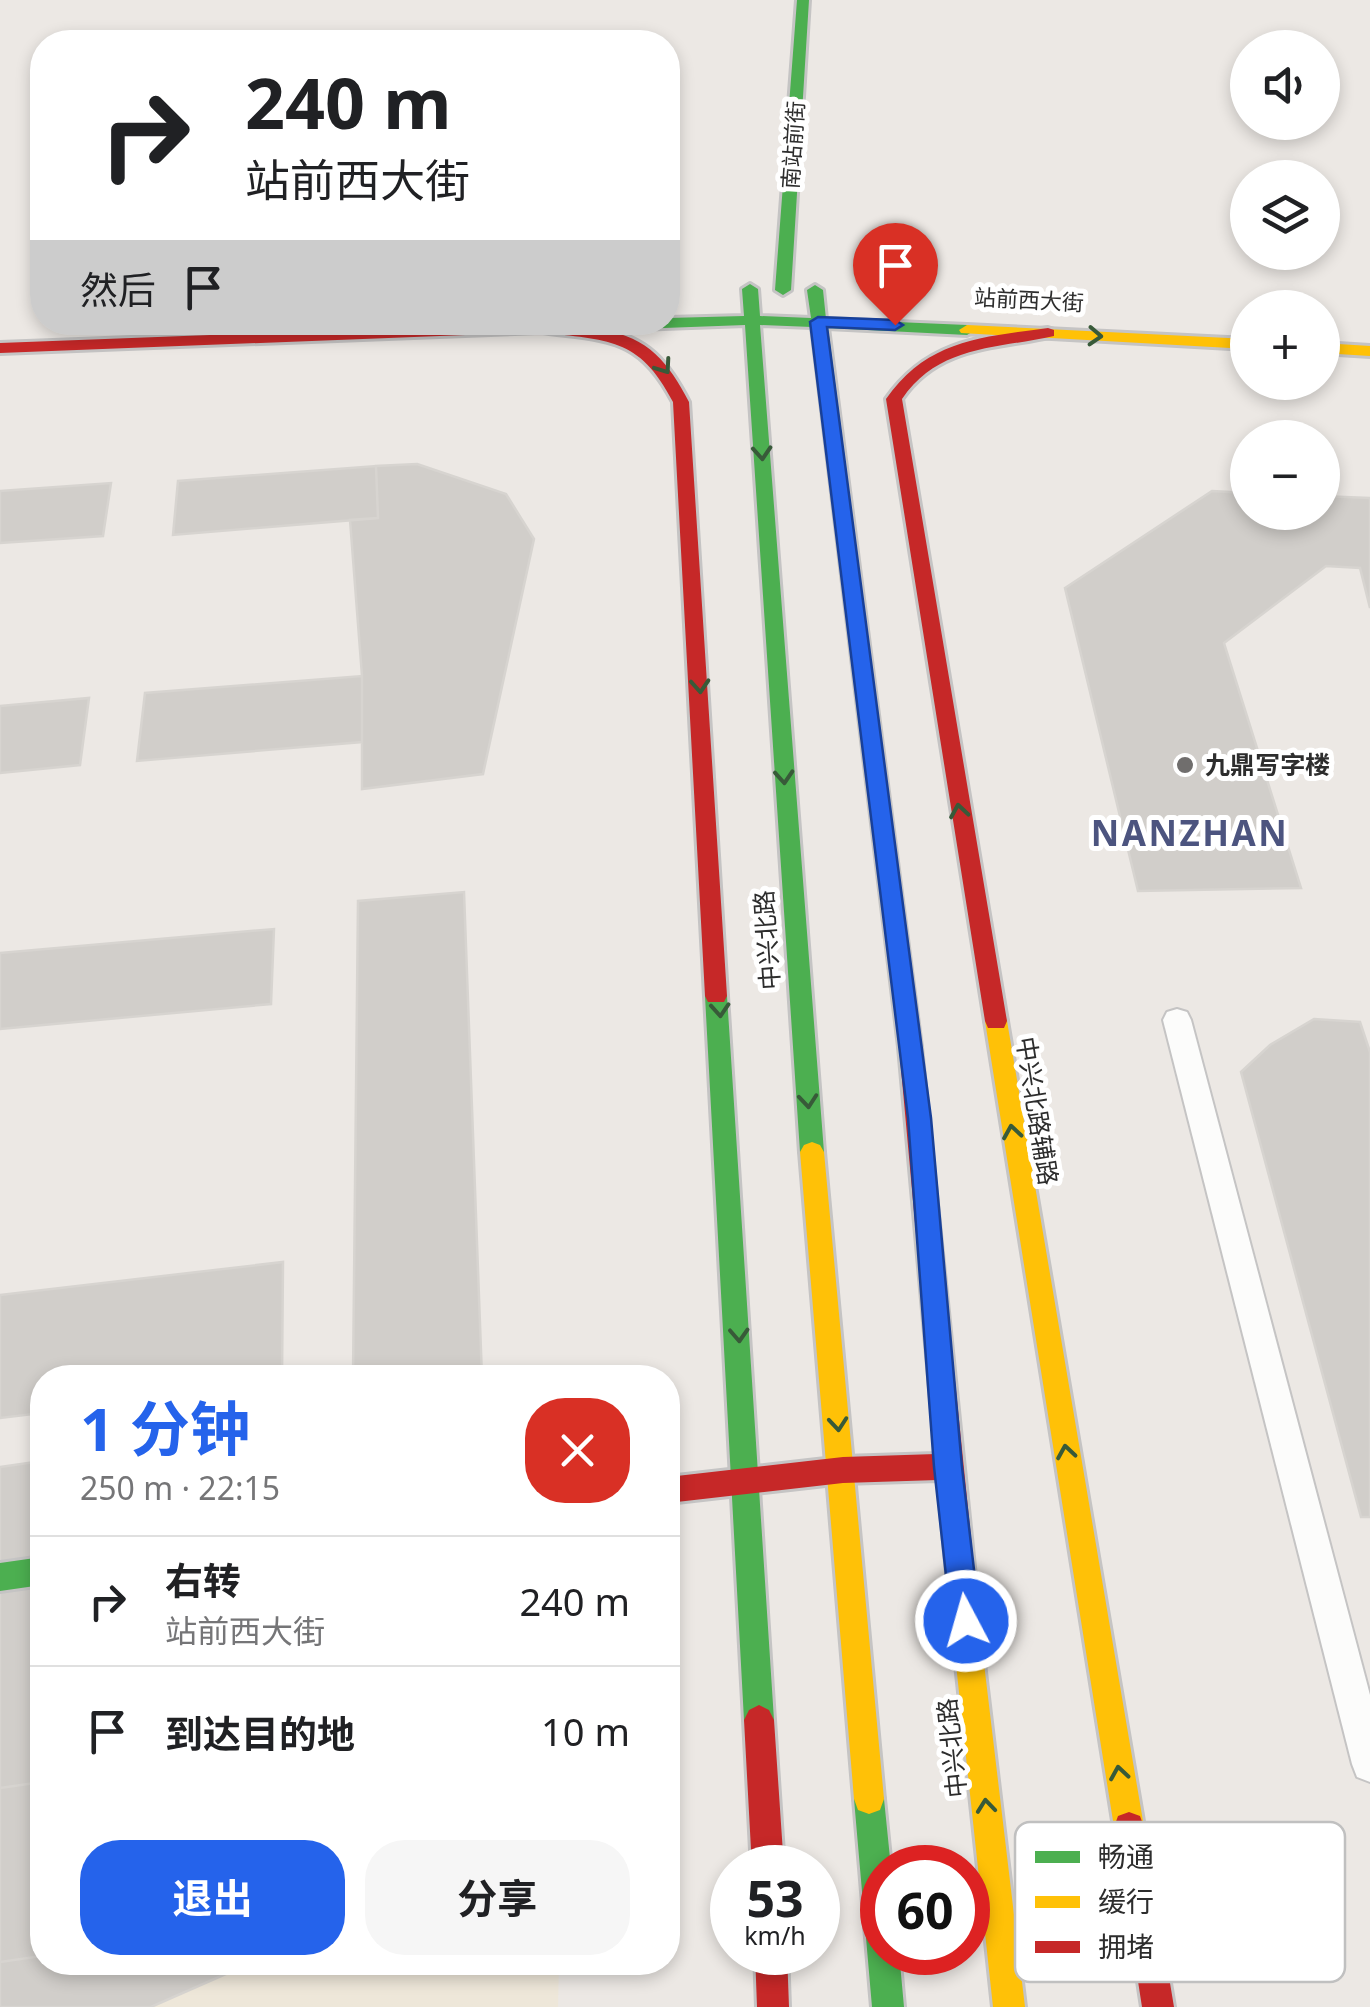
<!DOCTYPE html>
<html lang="zh">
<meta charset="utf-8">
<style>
:root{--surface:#fff;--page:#f6f6f6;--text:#202124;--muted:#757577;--line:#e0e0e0;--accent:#2563eb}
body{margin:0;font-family:"Noto Sans","Noto Sans SC",sans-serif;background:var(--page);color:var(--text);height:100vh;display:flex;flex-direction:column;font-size:38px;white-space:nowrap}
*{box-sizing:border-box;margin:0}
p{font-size:32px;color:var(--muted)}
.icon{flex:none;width:55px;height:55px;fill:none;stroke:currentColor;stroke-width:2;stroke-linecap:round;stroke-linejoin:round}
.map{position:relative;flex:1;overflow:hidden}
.details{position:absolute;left:30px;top:1365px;width:650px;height:610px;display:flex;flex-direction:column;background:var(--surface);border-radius:40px;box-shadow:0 5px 15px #0003}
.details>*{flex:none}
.top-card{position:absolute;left:30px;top:30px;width:650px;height:305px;border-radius:40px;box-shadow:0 5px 15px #0003;background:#fff;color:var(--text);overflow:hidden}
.buttons{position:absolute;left:1230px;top:30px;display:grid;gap:20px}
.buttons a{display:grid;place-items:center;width:110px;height:110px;border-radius:50%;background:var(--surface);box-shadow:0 5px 15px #0003;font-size:50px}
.speed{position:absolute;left:710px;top:1845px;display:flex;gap:20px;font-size:50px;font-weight:700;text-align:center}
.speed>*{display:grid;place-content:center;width:130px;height:130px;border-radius:50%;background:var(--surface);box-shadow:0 5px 15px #0003;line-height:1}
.speed small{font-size:25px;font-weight:400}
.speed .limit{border:15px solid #d22;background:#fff;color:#111}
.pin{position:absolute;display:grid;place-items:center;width:85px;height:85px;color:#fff;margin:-102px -42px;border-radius:50% 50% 50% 0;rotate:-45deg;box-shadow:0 0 10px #0007}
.pin .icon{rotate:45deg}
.me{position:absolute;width:110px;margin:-55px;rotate:354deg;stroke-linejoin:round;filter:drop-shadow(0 0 8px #0008)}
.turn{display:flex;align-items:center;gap:35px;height:210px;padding:0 50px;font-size:45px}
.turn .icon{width:130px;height:130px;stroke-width:2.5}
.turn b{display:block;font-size:70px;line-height:85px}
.then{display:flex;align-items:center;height:95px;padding:0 50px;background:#0003;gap:20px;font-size:38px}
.round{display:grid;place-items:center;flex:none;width:105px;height:105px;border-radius:40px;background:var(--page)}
.headline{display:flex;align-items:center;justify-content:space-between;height:170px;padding:0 50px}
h1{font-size:60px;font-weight:700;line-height:75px;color:var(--accent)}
.cta{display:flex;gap:20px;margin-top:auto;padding:20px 50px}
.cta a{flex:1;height:115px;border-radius:40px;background:var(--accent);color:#fff;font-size:40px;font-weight:700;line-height:115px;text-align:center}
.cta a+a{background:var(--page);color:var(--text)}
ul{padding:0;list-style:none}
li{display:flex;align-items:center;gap:30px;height:130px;padding:0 50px;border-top:2px solid var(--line)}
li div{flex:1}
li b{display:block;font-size:38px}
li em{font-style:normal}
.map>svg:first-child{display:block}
</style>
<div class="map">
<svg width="1370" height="2007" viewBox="0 0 1370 2007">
<rect width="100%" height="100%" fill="#ece8e4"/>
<!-- education -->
<path fill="#eee7d9" d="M253 1963H559L558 2007H151Z"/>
<!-- building -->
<path fill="#d1ceca" stroke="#d7d4d0" stroke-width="2.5" d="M417 464 506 494 534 539 483 774 362 789V676L350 520 378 518 376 466Z
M376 466 378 518 173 535 178 481Z
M111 483 103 536 0 543V491Z
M1212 491 1248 493V512H1322V496L1370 498V608L1360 568 1326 566 1224 643 1301 888 1138 891 1065 588Z
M362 676V742L137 761 145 693Z
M89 698 80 765 0 773V706Z
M464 892 482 1378H353L358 901Z
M274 929 271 1004 0 1029V953Z
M1314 1019 1360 1022 1370 1052V1517H1361L1241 1072 1270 1045Z
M283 1262 282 1378H42V1413L0 1418V1295Z
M42 1461V1962H253L151 2007H0V1467Z
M42 1782V1956L0 1962V1788Z"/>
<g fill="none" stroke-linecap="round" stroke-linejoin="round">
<defs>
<path id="lane" d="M1177 1009 1187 1012 1191 1020 1370 1695V1782L1357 1777 1352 1764 1163 1020 1167 1012Z"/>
<path id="fast" d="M797 0H809L791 290 783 295 775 290Z
M750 284 758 289 760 316 811 318 807 290 815 285 823 290 826 319 967 325 975 330 967 335 828 328 921 1047 918 1054H902L899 1047 812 327 760 325 824 1152 820 1159 812 1162 804 1159 800 1152 745 325 556 332 548 327 555 322H668V318L744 316 742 289Z
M716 987 724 990 727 996 774 1720 769 1730 759 1735 749 1730 744 1720 705 996 708 990Z
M42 1557V1585L0 1591V1563Z
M869 1784 880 1788 884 1799 891 1868H882V1952H899L904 2007H872L854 1799 858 1788Z"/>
<path id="slow" d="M967 325 1248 339V349L961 333 959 330Z
M1322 343 1370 346V356L1322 353Z
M996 1012 1004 1014 1007 1021 1144 1827 1140 1838 1129 1842 1118 1838 1114 1827 985 1021 988 1014Z
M812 1142 820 1145 824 1152 884 1799 880 1810 869 1814 858 1810 854 1799 800 1152 804 1145Z
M969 1641 979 1645 983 1655 1025 2007H993L955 1655 959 1645Z"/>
<path id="jam" d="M557 322C571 328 588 327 603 330 648 337 669 363 689 402L727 996 724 1002H708L705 996 673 402C639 336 607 341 541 332L0 353V343Z
M1048 328 1054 330V336C996 349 939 345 902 399L1007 1021 1004 1028H988L985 1021 886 399C927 340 981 337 1048 328Z
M910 1038 918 1040 921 1047 983 1655 979 1665 969 1669 959 1665 955 1655 938 1480 843 1483 668 1503V1477L843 1457 936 1454 899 1047 902 1040Z
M759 1705 769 1710 774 1720 784 1868H752L744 1720 749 1710Z
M1129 1812 1140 1816 1144 1827 1174 2007H1142L1114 1827 1118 1816Z
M755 1952H787L789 2007H757Z"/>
</defs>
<!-- lane casing -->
<use href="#lane" stroke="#c5c4c4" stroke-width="4"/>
<!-- fast casing -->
<use href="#fast" stroke="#c5c4c4" stroke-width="6"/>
<!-- slow casing -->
<use href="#slow" stroke="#c5c4c4" stroke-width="6"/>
<!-- jam casing -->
<use href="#jam" stroke="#c5c4c4" stroke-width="6"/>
<!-- lane -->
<use href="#lane" fill="#fcfcfb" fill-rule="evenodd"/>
<!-- fast -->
<use href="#fast" fill="#4caf50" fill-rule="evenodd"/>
<!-- slow -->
<use href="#slow" fill="#ffc107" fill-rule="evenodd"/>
<!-- jam -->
<use href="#jam" fill="#c62828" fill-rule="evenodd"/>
</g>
<!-- one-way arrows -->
<defs><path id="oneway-chevron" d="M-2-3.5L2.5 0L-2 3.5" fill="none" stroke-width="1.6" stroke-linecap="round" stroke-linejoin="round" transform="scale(2.5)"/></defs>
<g stroke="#385a39">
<use href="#oneway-chevron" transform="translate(1095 336) rotate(3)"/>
<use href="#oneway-chevron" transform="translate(664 367) rotate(55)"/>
<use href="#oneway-chevron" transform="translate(762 453) rotate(86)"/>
<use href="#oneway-chevron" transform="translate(700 686) rotate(86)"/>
<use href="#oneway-chevron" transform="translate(784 777) rotate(86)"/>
<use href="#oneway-chevron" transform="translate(959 811) rotate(-99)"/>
<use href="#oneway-chevron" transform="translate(720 1010) rotate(86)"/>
<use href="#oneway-chevron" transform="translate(808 1101) rotate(85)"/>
<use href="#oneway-chevron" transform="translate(1012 1132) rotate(-99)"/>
<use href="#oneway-chevron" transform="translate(739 1335) rotate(87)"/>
<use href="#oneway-chevron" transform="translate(838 1424) rotate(85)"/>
<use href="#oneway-chevron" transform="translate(1066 1452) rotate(-99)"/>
<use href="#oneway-chevron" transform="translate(1119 1773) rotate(-99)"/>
<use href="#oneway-chevron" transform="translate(986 1806) rotate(-96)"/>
</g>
<!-- route -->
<path fill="#2563eb" stroke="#184099" stroke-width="2.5" d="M818 317 895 320 903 325 895 330 827 327 931 1118 962 1467 980 1621 976 1631 966 1635 955 1631 951 1621 934 1467 908 1118 810 322Z"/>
<!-- markers -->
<circle fill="#706e6d" stroke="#fff" stroke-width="4" cx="1185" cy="765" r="10"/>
<g text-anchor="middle" stroke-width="10" stroke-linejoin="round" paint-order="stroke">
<!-- far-street labels -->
<g font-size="22" fill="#2d2d2d" stroke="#fff">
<text transform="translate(793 145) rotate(-86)" y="8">南站前街</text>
<text transform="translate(1029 300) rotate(3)" y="8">站前西大街</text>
</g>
<!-- poi labels -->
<g font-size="25" font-weight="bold" fill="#2d2d2d" stroke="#fff" text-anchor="start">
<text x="1205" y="774">九鼎写字楼</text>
</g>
<!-- street labels -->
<g font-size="25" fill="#2d2d2d" stroke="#fff">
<text transform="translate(767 940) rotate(-94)" y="9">中兴北路</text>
<text transform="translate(1037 1111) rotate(81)" y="9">中兴北路辅路</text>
<text transform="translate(952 1748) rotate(-96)" y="9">中兴北路</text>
</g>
<!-- district labels -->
<g font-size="35" font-weight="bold" letter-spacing="2.5" fill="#4c547f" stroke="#fff">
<text x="1190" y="846">NANZHAN</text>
</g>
</g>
<!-- legend -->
<rect x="1015" y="1822" width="330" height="160" rx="15" fill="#fff" stroke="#c0c0c0" stroke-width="2.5"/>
<rect x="1035" y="1851" width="45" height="12" fill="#4caf50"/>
<rect x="1035" y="1896" width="45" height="12" fill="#ffc107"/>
<rect x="1035" y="1941" width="45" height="12" fill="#c62828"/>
<g font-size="28" fill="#2d2d2d">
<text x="1098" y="1867">畅通</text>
<text x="1098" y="1912">缓行</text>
<text x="1098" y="1957">拥堵</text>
</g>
</svg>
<div class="buttons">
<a><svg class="icon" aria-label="sound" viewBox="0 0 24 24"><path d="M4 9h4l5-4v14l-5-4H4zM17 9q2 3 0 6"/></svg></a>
<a><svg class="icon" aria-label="layers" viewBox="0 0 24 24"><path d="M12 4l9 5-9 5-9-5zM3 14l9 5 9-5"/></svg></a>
<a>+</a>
<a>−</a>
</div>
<div class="speed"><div>53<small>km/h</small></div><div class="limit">60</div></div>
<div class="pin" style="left:895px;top:325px;background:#d93025"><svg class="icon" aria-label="arrive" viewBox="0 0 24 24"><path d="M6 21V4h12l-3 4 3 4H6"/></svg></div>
<svg class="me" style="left:966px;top:1621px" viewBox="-20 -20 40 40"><circle r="17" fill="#2563eb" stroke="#fff" stroke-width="3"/><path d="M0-11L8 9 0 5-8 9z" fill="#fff"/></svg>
<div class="top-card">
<div class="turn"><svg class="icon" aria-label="right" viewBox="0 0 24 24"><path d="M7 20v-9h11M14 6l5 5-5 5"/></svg><div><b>240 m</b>站前西大街</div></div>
<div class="then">然后<svg class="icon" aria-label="arrive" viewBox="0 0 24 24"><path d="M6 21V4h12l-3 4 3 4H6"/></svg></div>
</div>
<section class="details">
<div class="headline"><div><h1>1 分钟</h1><p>250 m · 22:15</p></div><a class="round" style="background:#d93025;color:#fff"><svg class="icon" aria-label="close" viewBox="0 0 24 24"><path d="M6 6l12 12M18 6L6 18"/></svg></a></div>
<ul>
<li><svg class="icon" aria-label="right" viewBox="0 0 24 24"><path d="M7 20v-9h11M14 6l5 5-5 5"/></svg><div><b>右转</b><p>站前西大街</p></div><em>240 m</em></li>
<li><svg class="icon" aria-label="arrive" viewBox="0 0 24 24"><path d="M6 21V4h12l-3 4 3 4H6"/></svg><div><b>到达目的地</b></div><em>10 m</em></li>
</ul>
<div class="cta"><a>退出</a><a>分享</a></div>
</section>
</div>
